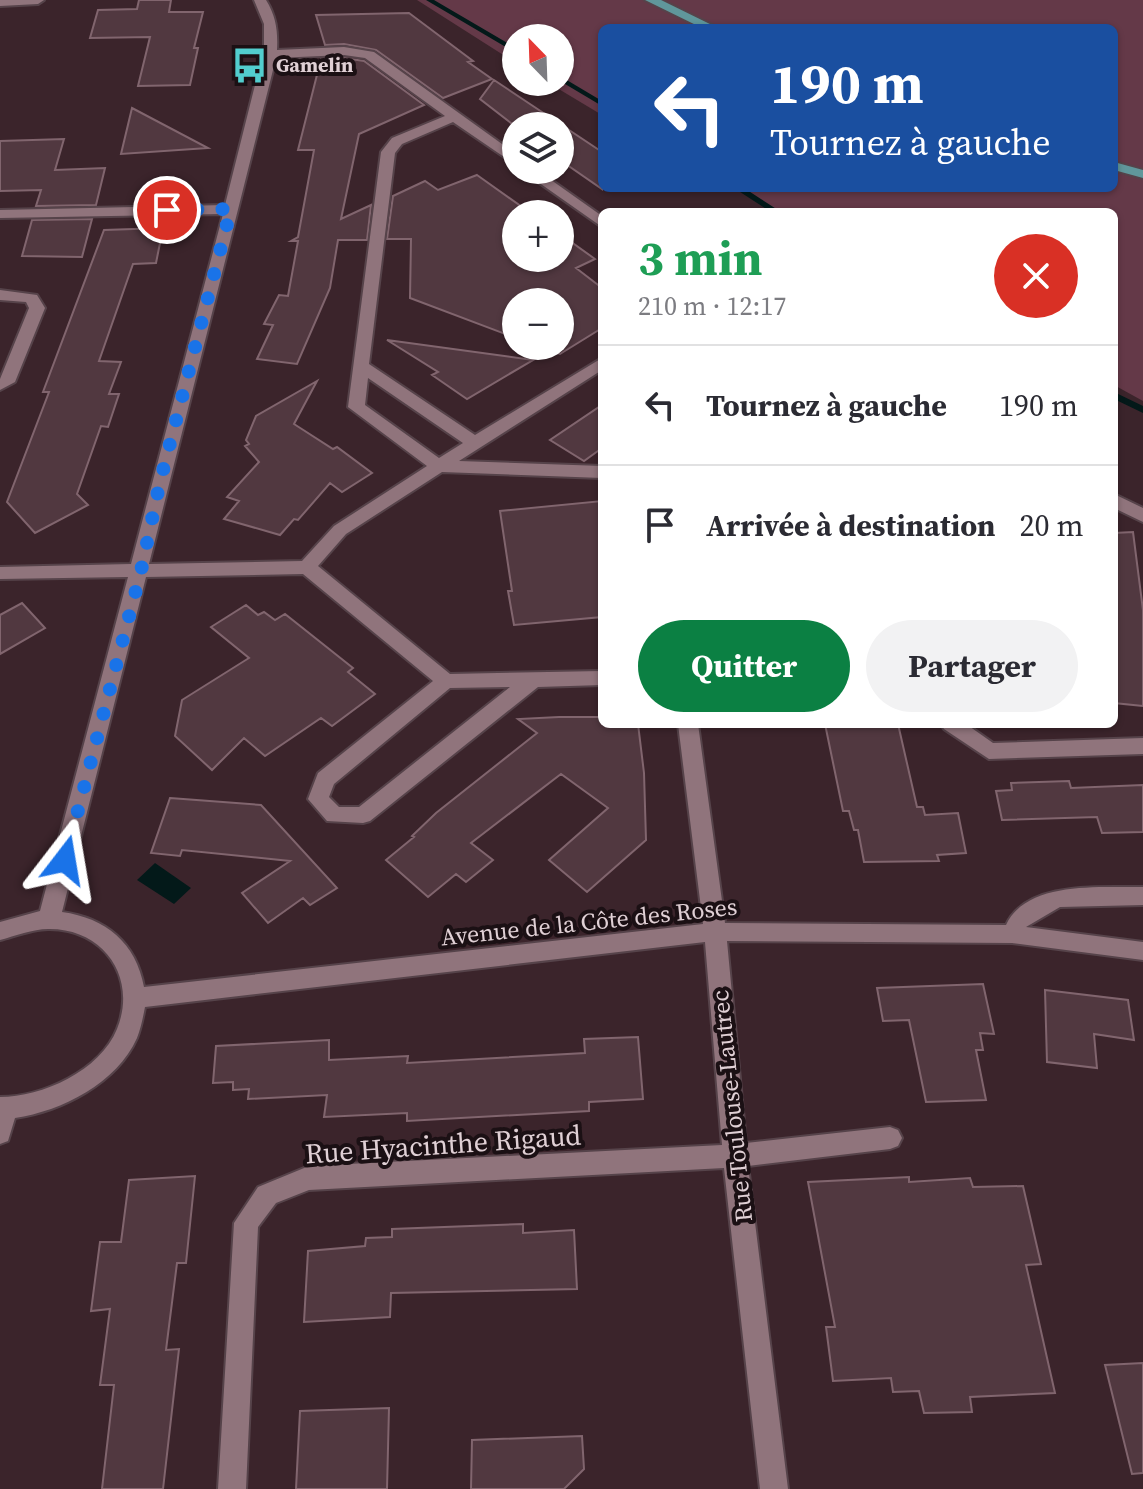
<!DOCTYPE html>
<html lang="fr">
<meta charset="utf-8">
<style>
:root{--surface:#fff;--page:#f2f2f3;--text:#2b2b33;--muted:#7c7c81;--line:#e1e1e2;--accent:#0b8043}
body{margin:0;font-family:"Source Serif 4",serif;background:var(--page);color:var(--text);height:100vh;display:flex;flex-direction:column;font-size:30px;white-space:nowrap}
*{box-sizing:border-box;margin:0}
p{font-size:26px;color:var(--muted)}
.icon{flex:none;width:44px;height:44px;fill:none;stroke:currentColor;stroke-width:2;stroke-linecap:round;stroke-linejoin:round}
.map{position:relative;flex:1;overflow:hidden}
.panel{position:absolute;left:598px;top:208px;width:520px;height:520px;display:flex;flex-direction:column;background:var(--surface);border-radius:12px;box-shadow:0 2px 6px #0004}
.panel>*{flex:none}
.banner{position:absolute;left:598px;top:24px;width:520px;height:168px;border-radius:12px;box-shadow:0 2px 6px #0004;background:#1a4fa0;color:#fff;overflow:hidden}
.needle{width:52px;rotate:337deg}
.tools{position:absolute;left:502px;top:24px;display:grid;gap:16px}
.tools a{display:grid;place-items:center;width:72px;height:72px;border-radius:50%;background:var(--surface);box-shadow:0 2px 6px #0004;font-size:40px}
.pin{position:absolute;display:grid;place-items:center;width:68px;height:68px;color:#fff;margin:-34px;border:4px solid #fff;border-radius:50%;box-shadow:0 2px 8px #0007}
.me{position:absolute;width:88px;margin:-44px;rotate:14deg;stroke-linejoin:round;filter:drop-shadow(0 0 6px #0008)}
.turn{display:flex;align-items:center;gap:28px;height:168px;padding:0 40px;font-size:36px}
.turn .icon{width:104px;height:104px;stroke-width:2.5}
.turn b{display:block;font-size:56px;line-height:68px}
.round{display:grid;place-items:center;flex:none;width:84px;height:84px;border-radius:42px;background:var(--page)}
.headline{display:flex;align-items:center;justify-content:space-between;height:136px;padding:0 40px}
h1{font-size:48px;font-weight:700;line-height:60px;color:#1e9e55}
.action{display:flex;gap:16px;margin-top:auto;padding:16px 40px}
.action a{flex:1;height:92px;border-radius:48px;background:var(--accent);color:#fff;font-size:32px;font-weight:700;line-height:92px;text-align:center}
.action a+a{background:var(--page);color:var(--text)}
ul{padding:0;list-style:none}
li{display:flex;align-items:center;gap:24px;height:120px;padding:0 40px;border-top:2px solid var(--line)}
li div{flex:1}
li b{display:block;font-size:30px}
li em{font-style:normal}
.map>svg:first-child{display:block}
</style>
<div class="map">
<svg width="1143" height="1489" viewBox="0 0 1143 1489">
<rect width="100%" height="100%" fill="#3b242b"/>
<!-- green -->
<path fill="#643948" d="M417 0H1143V401L1114 385V212H780L733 188H1114V28H602V115L547 82H560V38H516V63Z"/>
<!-- water -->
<path fill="#031919" d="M155 863 191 888 174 904 137 880Z"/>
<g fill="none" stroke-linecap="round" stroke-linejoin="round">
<!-- stream -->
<path fill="#031919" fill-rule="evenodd" d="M426 0H434L516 48V53Z
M560 76 602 101V106L560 81Z
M734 188H744L781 212H771Z
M1114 392 1143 406V413L1114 399Z"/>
</g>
<!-- building -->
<path fill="#513840" stroke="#81656e" stroke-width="2" d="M139 0H171L169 12H203L194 48H198L190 85 138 86 150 37 90 38 98 10 137 9Z
M409 13 473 61 468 62 492 79 443 98 376 50 344 44 325 45 316 15Z
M344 58 364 61 424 105 359 134 341 219 371 205 367 240H338L330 288 297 364 257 359 273 325 264 324 279 295 288 296 298 241H291L298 237 314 150H298L321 59Z
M494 80 602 152V189L560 160V126L516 127 480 99Z
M132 108 208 148 121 154Z
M64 139 55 170 105 168 96 205 36 206 41 190 0 191V141Z
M477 175 532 214H516V258H560V234L595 259 576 268 602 288V328L560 354 538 346H560V302H516V338L410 298 411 239H387L393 196 425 181 438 190Z
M92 219 82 257 22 256 32 220Z
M163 228 156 263 133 264 99 361 121 362 109 394H119L108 427 101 426 77 494 88 505 35 533 7 502 49 392H43L104 230Z
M387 340 533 360 467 399 432 375 438 372Z
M317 381 294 424 333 449 337 447 372 473 342 492 330 483 298 520 294 519 280 535 224 519 239 501 227 497 259 462 245 446 249 444 246 440 256 416Z
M602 405V448L584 461 550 440Z
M602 501V617L514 625 508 591H512L500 511Z
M1133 532 1143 610V706L1114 703V533Z
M22 603 45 628 0 654V615Z
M246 605 258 615 264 612 275 620 285 614 353 668 348 672 375 694 332 726 321 718 265 756 244 738 212 770 175 736 182 700 249 658 211 627Z
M559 717H602V724H638L644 773 646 840 587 892 549 860 608 808 561 774 471 843 493 860 466 882 456 874 428 897 386 860 414 837 412 836 436 813 537 733 518 719Z
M825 724H898L917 807H923L925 815 958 813 966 853 937 855 939 861 864 862 858 830H854L849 811H843Z
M1069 781 1071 788 1143 785V832L1102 833 1097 817 1002 820 996 791 1012 790 1011 783Z
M170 798 261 805 337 888 310 905 303 898 268 923 242 893 290 861 182 850 180 856 151 853Z
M983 984 994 1034 980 1033 983 1050H976L986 1100 926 1102 909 1020 883 1021 877 988Z
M1045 990 1128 1000 1134 1040 1094 1034 1097 1068 1047 1062Z
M638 1037 643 1099 589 1102V1111L407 1121V1113L324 1117 327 1095 248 1099 249 1089 233 1090V1082L213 1083 216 1046 329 1040V1060L408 1056 407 1063 585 1053 584 1039Z
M195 1176 186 1263H177L166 1350 179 1349 163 1489H102L114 1385H100L110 1309 91 1311 100 1242H121L129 1180Z
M909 1177V1182L970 1178 973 1187 1023 1186 1041 1264 1026 1265 1055 1393 970 1397 972 1412 924 1413 919 1391 893 1392 891 1378 833 1381 826 1327H835L808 1182Z
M523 1224V1233L574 1230 577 1289 391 1293 390 1317 304 1322 308 1251 365 1246 366 1238 392 1237V1229Z
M1143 1363V1473L1132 1474 1105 1365Z
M389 1408 387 1489H296L300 1411Z
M582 1436 584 1469 564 1489H471L472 1440Z"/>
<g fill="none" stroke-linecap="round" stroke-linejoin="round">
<defs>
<path id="minor" d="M0 0H44L38 4 0 6Z
M254 0H266C276 16 278 31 277 50L344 47 374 52 516 154V165L453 122 402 144 395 153 369 364 475 435 602 358V370L459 461 602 466V478L442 472 346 534 318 566 450 674 602 671V685L538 687 370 821 363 823 327 821 308 799 318 773 433 681 303 574 146 577 62 912C106 918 136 943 144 987L703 924 678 724H698L725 923 1006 925C1027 880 1101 888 1143 887V905L1060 907 1026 927 1143 942V960L1012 943 727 941 746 1143 890 1127 898 1130 902 1138 898 1146 890 1149 748 1166 788 1489H760L724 1168 309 1190 276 1203 258 1227 246 1489H218L234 1223 258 1187 309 1166 722 1145 705 942 145 1007C143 1017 141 1028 137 1038 117 1083 62 1111 15 1118L8 1141 0 1144V1097C42 1097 100 1071 117 1029 138 977 103 928 48 929 33 929 15 936 0 940V922L40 911 128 577 0 579V567L131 564 223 214 0 218V210L225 205 264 49V24ZM344 55 365 58 445 116 392 138 381 152 348 407 427 466 334 526 302 561 149 564 276 58ZM368 378 463 443 439 458 365 405ZM510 687 359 807H339L329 797 334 784 450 688Z
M521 170H537L602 216V227Z
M0 290 37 295 45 308 15 382 0 390V379L29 308 26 302 0 300Z
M1114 494 1143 508V522L1114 508Z
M941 724H966L993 743 1143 738V754L989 759 944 729Z"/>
<path id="major" d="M645 0H661L718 28H702Z
M1114 162 1143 170V178L1114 170Z"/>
</defs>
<!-- minor casing -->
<use href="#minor" stroke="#56434a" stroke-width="4"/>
<!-- major casing -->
<use href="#major" stroke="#56434a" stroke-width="4"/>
<!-- minor -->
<use href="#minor" fill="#90747c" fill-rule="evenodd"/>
<!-- major -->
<use href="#major" fill="#60979b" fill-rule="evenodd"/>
</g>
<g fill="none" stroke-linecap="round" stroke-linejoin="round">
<!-- route -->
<path stroke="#1a73e8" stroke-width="14" stroke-dasharray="0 25.2" d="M65 860 141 571 160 482 231 209 167 210"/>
</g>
<!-- icons -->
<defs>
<symbol id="bus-bare" viewBox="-9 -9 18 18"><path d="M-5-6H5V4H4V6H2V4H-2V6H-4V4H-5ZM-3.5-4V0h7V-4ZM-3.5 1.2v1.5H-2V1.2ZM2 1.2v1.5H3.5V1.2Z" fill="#52cdce" stroke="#1b1014" stroke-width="2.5" paint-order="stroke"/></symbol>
</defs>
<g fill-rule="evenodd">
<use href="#bus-bare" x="224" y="40" width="51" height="51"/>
</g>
<g text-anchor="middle" stroke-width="8" stroke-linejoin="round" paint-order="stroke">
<!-- far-poi labels -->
<g font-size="20" font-weight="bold" fill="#e0d0d5" stroke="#1b1014" text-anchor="start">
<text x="276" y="72">Gamelin</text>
</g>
<!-- street labels -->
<g font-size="24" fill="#e0d0d5" stroke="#1b1014">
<text transform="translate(589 922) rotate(-6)" y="8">Avenue de la Côte des Roses</text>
<text transform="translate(732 1106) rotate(-96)" y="8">Rue Toulouse-Lautrec</text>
</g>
<!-- near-street labels -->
<g font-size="28" fill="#e0d0d5" stroke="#1b1014">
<text transform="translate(443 1144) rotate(-4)" y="10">Rue Hyacinthe Rigaud</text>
</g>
</g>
</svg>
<div class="tools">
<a><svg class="needle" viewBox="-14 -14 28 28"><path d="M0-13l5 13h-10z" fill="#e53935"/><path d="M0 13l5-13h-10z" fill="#7c7c81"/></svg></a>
<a><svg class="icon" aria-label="layers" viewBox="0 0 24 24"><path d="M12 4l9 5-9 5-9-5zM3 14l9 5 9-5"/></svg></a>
<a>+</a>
<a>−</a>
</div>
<div class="pin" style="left:167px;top:210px;background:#d93025"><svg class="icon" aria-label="arrive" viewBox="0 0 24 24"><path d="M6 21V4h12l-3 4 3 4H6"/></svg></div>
<svg class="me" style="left:65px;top:860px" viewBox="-20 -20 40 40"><path d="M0-17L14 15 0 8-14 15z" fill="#1a73e8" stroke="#fff" stroke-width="4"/></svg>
<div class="banner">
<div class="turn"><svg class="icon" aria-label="left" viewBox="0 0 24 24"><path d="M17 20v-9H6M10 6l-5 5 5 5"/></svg><div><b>190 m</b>Tournez à gauche</div></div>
</div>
<section class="panel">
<div class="headline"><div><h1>3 min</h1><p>210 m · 12:17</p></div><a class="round" style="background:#d93025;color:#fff"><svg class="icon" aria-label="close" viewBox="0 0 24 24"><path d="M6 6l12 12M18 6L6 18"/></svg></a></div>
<ul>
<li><svg class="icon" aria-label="left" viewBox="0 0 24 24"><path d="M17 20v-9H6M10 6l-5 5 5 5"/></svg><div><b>Tournez à gauche</b></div><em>190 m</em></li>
<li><svg class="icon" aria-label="arrive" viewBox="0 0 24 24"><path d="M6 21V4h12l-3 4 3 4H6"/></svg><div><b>Arrivée à destination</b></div><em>20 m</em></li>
</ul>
<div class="action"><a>Quitter</a><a>Partager</a></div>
</section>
</div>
